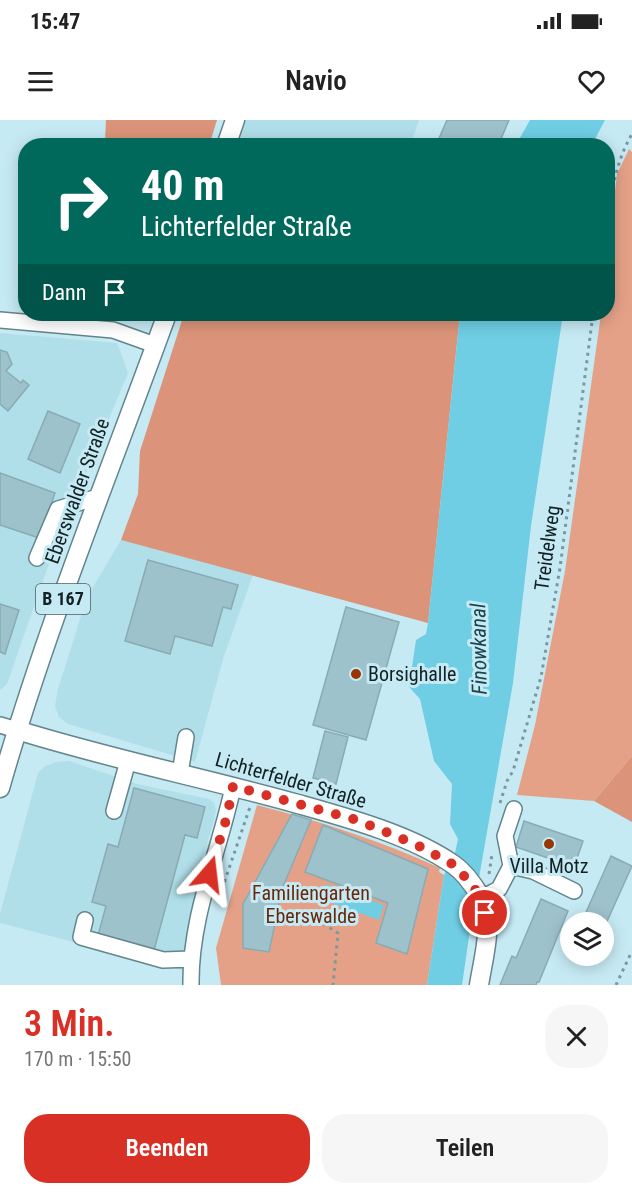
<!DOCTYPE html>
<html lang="de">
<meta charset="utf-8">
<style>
:root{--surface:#fff;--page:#f6f6f6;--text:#222;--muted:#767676;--accent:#d93025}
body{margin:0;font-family:"Roboto Condensed",sans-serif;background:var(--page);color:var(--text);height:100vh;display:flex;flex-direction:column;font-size:22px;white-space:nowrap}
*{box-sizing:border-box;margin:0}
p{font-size:20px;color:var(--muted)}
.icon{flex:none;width:33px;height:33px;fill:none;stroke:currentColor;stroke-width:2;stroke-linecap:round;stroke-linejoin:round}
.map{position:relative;height:865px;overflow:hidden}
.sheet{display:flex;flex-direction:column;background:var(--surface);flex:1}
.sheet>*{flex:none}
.guide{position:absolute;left:18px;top:18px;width:597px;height:183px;border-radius:24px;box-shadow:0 3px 15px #0003;background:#00695c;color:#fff;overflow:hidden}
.buttons{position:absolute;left:560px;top:792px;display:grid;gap:12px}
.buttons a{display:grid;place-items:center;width:54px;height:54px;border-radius:50%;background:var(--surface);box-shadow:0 3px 15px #0003;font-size:30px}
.pin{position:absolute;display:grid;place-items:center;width:51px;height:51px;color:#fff;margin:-26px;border:3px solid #fff;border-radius:50%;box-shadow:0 2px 6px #0007}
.me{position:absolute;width:66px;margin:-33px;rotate:17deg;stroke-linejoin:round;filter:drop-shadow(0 0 4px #0008)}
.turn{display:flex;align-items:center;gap:21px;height:126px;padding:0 24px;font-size:27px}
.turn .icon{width:78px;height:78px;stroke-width:2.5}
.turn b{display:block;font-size:42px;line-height:51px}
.then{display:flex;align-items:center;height:57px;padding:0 24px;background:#0003;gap:12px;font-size:22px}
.round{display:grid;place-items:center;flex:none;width:63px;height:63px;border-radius:24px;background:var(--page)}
.summary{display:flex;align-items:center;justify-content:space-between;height:102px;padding:0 24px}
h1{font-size:36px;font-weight:600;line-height:45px;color:var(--accent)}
.cta{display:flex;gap:12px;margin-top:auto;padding:12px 24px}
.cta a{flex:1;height:69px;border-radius:24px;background:var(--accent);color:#fff;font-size:24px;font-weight:600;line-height:69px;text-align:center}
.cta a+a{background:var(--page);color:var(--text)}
.status{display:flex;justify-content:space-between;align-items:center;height:42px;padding:0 30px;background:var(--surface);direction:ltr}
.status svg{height:16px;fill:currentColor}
header{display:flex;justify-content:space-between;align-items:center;height:78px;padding:0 24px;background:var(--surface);font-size:27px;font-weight:600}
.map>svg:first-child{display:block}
</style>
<div class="status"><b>15:47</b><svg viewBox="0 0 49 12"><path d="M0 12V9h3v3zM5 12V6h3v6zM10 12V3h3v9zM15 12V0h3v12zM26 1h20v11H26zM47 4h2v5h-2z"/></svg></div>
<header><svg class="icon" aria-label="menu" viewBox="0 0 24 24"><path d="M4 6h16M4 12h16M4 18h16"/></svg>Navio<svg class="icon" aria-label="heart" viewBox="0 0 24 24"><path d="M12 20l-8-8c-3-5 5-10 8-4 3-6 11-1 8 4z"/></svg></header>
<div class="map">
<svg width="632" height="865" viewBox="0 0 632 865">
<rect width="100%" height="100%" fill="#c6eaf4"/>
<!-- built -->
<path fill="#b0dee9" d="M246 0H419L410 26 256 25 240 18Z
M0 213 117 223 128 253 50 441 7 564 0 570Z
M121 420 253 455 223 539 195 642 68 604 59 597 55 586 58 569 87 477Z
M69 641 137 664 209 679 214 683 216 690 214 701 200 745 203 747 183 835 182 850 0 803V794L38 653 45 646 56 642Z"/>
<!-- green -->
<path fill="#e5a188" d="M629 29 632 32V636L594 681 517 675 535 605 565 451 601 194H608V131L617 54Z
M257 685C319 701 382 721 440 748L439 752 444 755 427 865H221L216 828Z"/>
<!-- forest -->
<path fill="#db9479" d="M106 0H217L209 26 110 25 105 23Z
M184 194H460L428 503 121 420 138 374 140 331Z
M632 636V702L594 681Z"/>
<!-- water -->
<path fill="#6fcee4" d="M530 0H605L592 25H516Z
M460 194H563L531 406 513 563 479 758 466 796 470 810 462 865H427L444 755 455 733 458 719 450 704 452 664 434 641 420 579 409 567 416 520 426 514 428 503Z
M325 764 384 785 379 800 320 779Z"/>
<!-- building -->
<path fill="#9ec2cb" stroke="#88abb4" stroke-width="1.5" d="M447 0H509L498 26H444L437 23Z
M0 230 7 232 12 244 6 251 21 263 23 260 29 265 8 291 0 284Z
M48 291 80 304 60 353 28 339Z
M0 353 55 373 39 418 0 405Z
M148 440 238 465 231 489 223 487 212 526 175 516 170 534 125 521Z
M0 484 19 490 5 534 0 532Z
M346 487 399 502 366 620 313 605Z
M325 611 348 617 336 664 313 658Z
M134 668 205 687 197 718 185 715 153 834 97 819 106 786 92 782 108 724 118 727Z
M292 694 311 700 282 769 269 832 243 828V784Z
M524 701 583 721 574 747 516 727Z
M323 705 428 749 407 834 376 823 388 783 305 752Z
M611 736 632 746 604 808 603 802H591L583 799Z
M541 779 568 791 539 862H537L536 865H500L512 836 516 838Z"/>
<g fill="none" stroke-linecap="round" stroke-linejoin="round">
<defs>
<path id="minor" d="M0 200 113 210 155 225
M37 438 58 389 98 377
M0 605 17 610
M180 653 186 617
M114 691 128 641
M511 746 533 751 574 771
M482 778 499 769 511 746 505 716 514 689
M85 800 81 817 163 840 191 839
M191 865C190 796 219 733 233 667"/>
<path id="major" d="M226 26 235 0
M17 610C110 639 205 658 298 684 348 698 411 715 454 745 464 752 474 766 480 776 495 800 483 839 479 865
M0 668C46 507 110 351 167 194"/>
</defs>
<!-- minor casing -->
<use href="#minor" stroke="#63858d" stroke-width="18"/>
<!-- major casing -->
<use href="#major" stroke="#63858d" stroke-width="21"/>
<!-- path -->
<path stroke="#7c979e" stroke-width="3" stroke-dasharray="3 4.5" stroke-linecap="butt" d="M608 97C612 67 617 40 632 14
M500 683 507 661 513 651 541 557 560 448 593 194
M489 754 492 734
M222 769 250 687
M304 792 338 813 333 865
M616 865 632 831"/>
<!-- minor -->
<use href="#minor" stroke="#fff" stroke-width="15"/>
<!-- major -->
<use href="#major" stroke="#fff" stroke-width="18"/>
</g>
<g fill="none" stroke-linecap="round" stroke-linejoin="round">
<!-- route -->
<path stroke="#d93025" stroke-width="10" stroke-dasharray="0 18" d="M209 754 227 697 233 666 357 700 417 725 456 746 482 778 485 793"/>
</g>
<!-- markers -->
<g fill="#993500" stroke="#c6eaf4" stroke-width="2">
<circle cx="356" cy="554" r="6"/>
<circle cx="549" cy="724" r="6"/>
</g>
<g text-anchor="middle" stroke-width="6" stroke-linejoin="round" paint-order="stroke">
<!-- shield labels -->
<rect fill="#c6eaf4" stroke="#495d63" stroke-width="1.5" x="36" y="464" width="54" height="30" rx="4.5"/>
<g font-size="18" font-weight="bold" fill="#132125">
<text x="63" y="485">B 167</text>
</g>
<!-- street labels -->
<g font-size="20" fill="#132125" stroke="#c6eaf4">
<text transform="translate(77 371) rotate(-70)" y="7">Eberswalder Straße</text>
<text transform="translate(547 428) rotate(-82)" y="7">Treidelweg</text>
<text transform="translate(291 660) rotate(16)" y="7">Lichterfelder Straße</text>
</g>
<!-- poi labels -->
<g font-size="20" fill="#132125" stroke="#c6eaf4" text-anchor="start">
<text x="368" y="561">Borsighalle</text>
<text x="549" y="753" text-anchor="middle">Villa Motz</text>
</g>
<!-- park labels -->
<g font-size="20" fill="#68280b" stroke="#c6eaf4">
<text x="311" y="780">Familiengarten<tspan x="311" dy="23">Eberswalde</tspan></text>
</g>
<!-- water labels -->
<g font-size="21" font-style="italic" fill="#18444d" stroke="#c6eaf4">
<text transform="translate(479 529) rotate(-91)" y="7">Finowkanal</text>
</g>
</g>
</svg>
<div class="buttons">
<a><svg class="icon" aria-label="layers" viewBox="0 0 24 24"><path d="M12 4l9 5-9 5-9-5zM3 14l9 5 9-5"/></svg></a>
</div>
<div class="pin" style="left:485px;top:793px;background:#d93025"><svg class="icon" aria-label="arrive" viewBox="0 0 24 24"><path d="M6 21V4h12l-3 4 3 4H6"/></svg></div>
<svg class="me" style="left:209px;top:754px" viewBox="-20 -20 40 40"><path d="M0-17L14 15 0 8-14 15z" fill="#d93025" stroke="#fff" stroke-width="4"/></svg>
<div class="guide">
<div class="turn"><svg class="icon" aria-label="right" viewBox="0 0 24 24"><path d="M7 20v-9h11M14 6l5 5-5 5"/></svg><div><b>40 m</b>Lichterfelder Straße</div></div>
<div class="then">Dann<svg class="icon" aria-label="arrive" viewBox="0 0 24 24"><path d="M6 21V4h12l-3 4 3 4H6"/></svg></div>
</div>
</div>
<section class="sheet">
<div class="summary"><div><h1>3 Min.</h1><p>170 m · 15:50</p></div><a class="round"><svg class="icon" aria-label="close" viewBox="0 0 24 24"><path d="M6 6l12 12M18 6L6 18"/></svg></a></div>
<div class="cta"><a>Beenden</a><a>Teilen</a></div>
</section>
